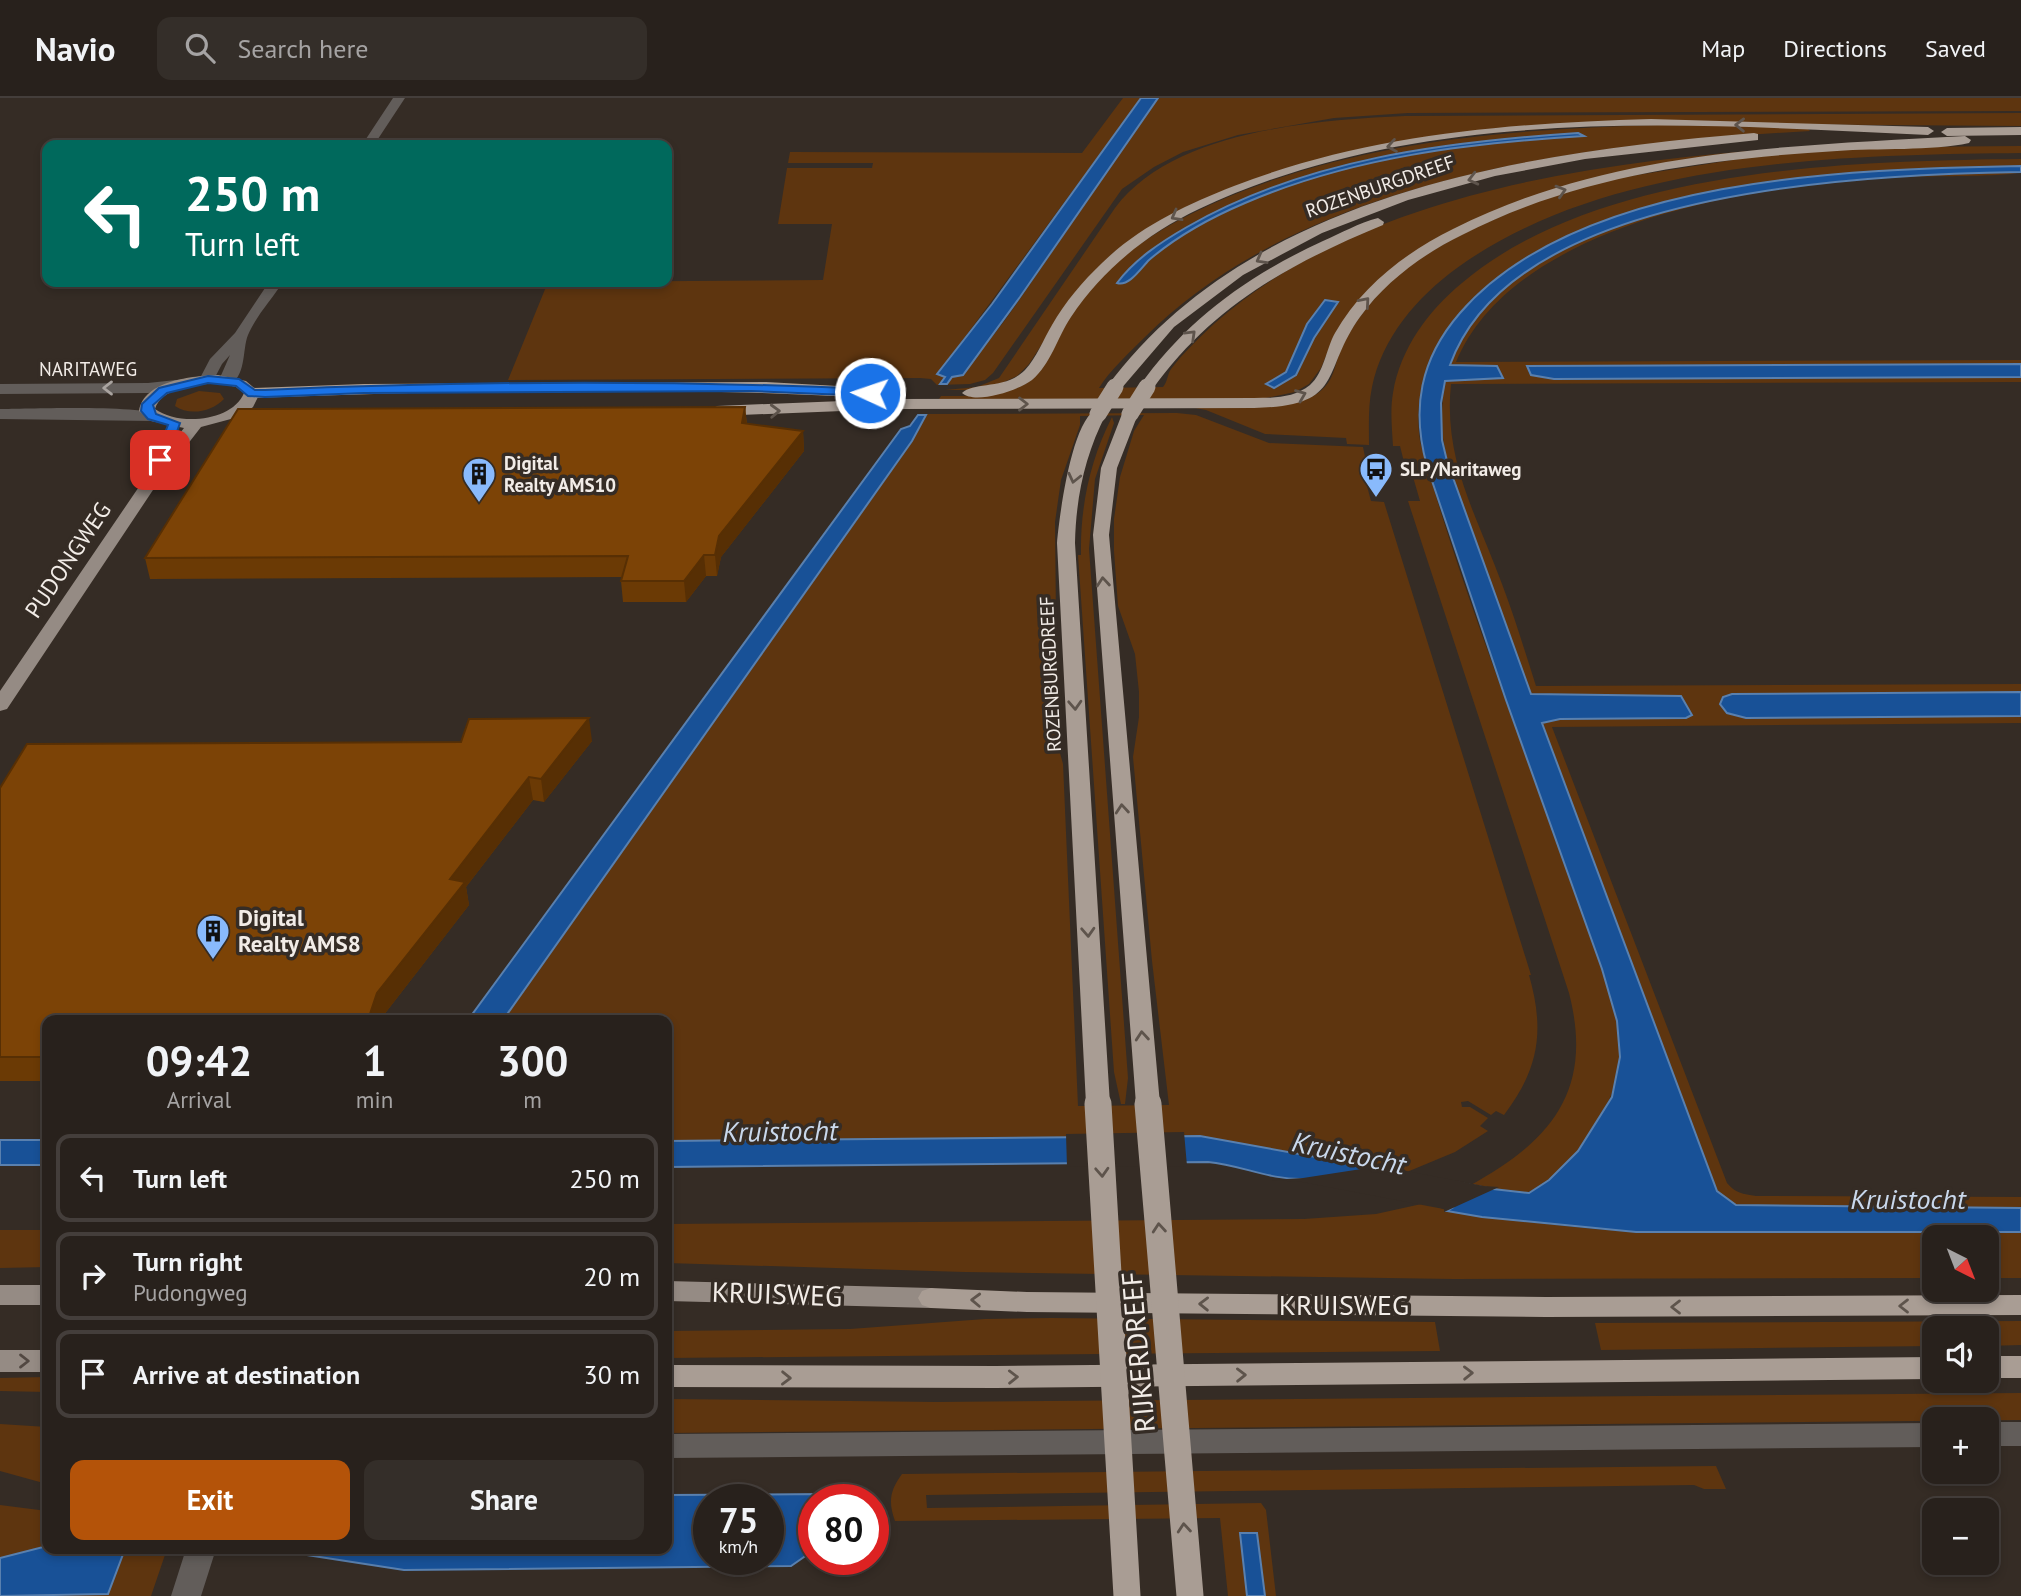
<!DOCTYPE html>
<meta charset="utf-8">
<style>
:root{--surface:#28211c;--page:#342e29;--text:#f1f3f6;--muted:#a5a3a3;--line:#443e3b;--accent:#b45309}
body{margin:0;font-family:"PT Sans",sans-serif;background:var(--page);color:var(--text);height:100vh;display:flex;flex-direction:column;font-size:26px;white-space:nowrap}
*{box-sizing:border-box;margin:0}
p{font-size:23px;color:var(--muted)}
.icon{flex:none;width:38px;height:38px;fill:none;stroke:currentColor;stroke-width:2;stroke-linecap:round;stroke-linejoin:round}
.map{position:relative;flex:1;overflow:hidden}
.panel{position:absolute;left:42px;top:917px;width:630px;height:539px;display:flex;flex-direction:column;background:var(--surface);border-radius:14px;box-shadow:0 4px 10px #0003,0 0 0 2px var(--line)}
.panel>*{flex:none}
.top-card{position:absolute;left:42px;top:42px;width:630px;height:147px;border-radius:14px;box-shadow:0 4px 10px #0003,0 0 0 2px var(--line);background:#00695c;color:#fff;overflow:hidden}
.needle{width:46px;rotate:138deg}
.tools{position:absolute;left:1922px;top:1127px;display:grid;gap:14px}
.tools a{display:grid;place-items:center;width:77px;height:77px;border-radius:14px;background:var(--surface);box-shadow:0 4px 10px #0003,0 0 0 2px var(--line);font-size:35px}
.speed{position:absolute;left:693px;top:1386px;display:flex;gap:14px;font-size:35px;font-weight:700;text-align:center}
.speed>*{display:grid;place-content:center;width:91px;height:91px;border-radius:50%;background:var(--surface);box-shadow:0 4px 10px #0003,0 0 0 2px var(--line);line-height:1}
.speed small{font-size:18px;font-weight:400}
.speed .limit{border:10px solid #d22;background:#fff;color:#111}
.pin{position:absolute;display:grid;place-items:center;width:60px;height:60px;color:#fff;margin:-30px;border-radius:14px;box-shadow:0 4px 10px #0006}
.me{position:absolute;width:77px;margin:-38px;rotate:273deg;stroke-linejoin:round;filter:drop-shadow(0 0 5px #0008)}
.turn{display:flex;align-items:center;gap:24px;height:147px;padding:0 28px;font-size:32px}
.turn .icon{width:91px;height:91px;stroke-width:2.5}
.turn b{display:block;font-size:49px;line-height:60px}
.eta{display:flex;justify-content:space-evenly;align-items:center;height:119px;text-align:center}
.eta b{font-size:42px;font-weight:600;line-height:49px}
.button{display:flex;gap:14px;margin-top:auto;padding:14px 28px}
.button a{flex:1;height:80px;border-radius:14px;background:var(--accent);color:#fff;font-size:28px;font-weight:600;line-height:80px;text-align:center}
.button a+a{background:var(--page);color:var(--text)}
ul{padding:0;list-style:none}
li{display:flex;align-items:center;gap:21px;height:88px;margin:0 14px 10px;padding:0 14px;border:4px solid var(--line);border-radius:14px}
li div{flex:1}
li b{display:block;font-size:26px}
li em{font-style:normal}
header{display:flex;align-items:center;gap:42px;box-sizing:border-box;height:98px;padding:0 35px;background:var(--surface);border-bottom:2px solid var(--line)}
header strong{font-size:33px}
nav{display:flex;gap:38px;margin-inline-start:auto;font-size:24px}
.search{width:490px;height:63px;background:var(--page);display:flex;align-items:center;gap:18px;box-sizing:border-box;padding:0 24px;border-radius:14px;color:var(--muted);font-size:26px}
.map>svg:first-child{display:block}
</style>
<header>
<strong>Navio</strong>
<div class="search"><svg class="icon" aria-label="search" viewBox="0 0 24 24"><circle cx="10" cy="10" r="6"/><path d="M15 15l6 6"/></svg>Search here</div>
<nav><a>Map</a><a>Directions</a><a>Saved</a></nav>
</header>
<div class="map">
<svg width="2021" height="1498" viewBox="0 0 2021 1498">
<rect width="100%" height="100%" fill="#352c25"/>
<!-- green -->
<path fill="#5e350f" fill-rule="evenodd" d="M1123 0H1141L940 273 945 278 941 286C982 261 1012 212 1039 173 1079 115 1118 57 1158 0H2021V13L1408 15 1334 20 1238 37 1183 54 1154 69 1122 91 993 275 985 282 970 286 937 287 931 281 920 280 508 282 548 184 823 182 832 126H778L787 70H872L873 65H788L790 54 1082 55Z
M2021 15V28L1620 25 1436 39 1278 73 1194 105 1161 122 1114 154 1075 195 1029 266 1017 278 1002 285 967 292H945L977 289 999 280 1115 110C1173 32 1316 22 1405 18Z
M1660 27 1806 29 1810 33C1592 45 1307 77 1145 239 1130 254 1110 272 1099 290L1163 289C1168 283 1167 277 1171 271 1184 254 1200 239 1215 225 1370 88 1623 60 1821 48L1574 87 1414 156 1334 238 1321 270 1309 286 1295 294 1261 301 937 304 941 298C969 298 1001 299 1027 285 1048 252 1068 213 1095 184 1138 141 1187 115 1243 93 1377 41 1517 31 1660 27ZM1581 35 1583 38C1461 46 1326 58 1216 118 1192 132 1166 146 1146 166 1138 173 1128 188 1117 185 1134 161 1161 144 1187 129 1306 60 1446 43 1581 35ZM1325 202 1338 204 1314 240 1299 273 1267 285 1286 274 1307 226Z
M2021 48V55C1842 57 1607 61 1457 170 1417 199 1382 240 1372 289 1368 308 1369 328 1369 347L1347 346 1346 340 1265 336 1206 312 1190 309 1307 301C1340 287 1331 265 1347 238 1365 209 1388 183 1415 164 1588 49 1821 50 2021 48Z
M2021 61V68C1852 71 1578 78 1459 216 1429 251 1413 297 1420 343 1460 490 1518 631 1568 774 1586 827 1623 906 1620 962 1618 1003 1571 1078 1531 1093 1519 1098 1483 1090 1469 1088 1552 1043 1594 992 1569 895L1408 403H1420L1411 372H1406L1400 348H1393C1392 330 1390 312 1393 295 1400 251 1428 213 1462 185 1599 69 1850 63 2021 61Z
M2021 74C2010 79 1918 78 1896 79 1762 86 1514 123 1456 264L2021 262V266L1545 267 1528 274 1531 277 1549 281 2021 279V284L1451 286C1443 362 1477 418 1502 486 1515 520 1525 554 1536 588L2021 586V594L1732 596V617L1746 620 2021 618V625L1552 629 1727 1085C1735 1095 1743 1096 1756 1098L2021 1099V1110L1736 1107 1724 1100 1715 1089 1542 624 1559 621 1692 617 1681 598 1531 596 1447 363 1441 329 1444 283 1502 280 1497 268 1450 267C1516 88 1863 76 2021 74Z
M199 293 220 295 224 301C212 314 189 318 175 308L177 301Z
M1177 315 1196 317 1269 345 1363 349 1368 373H1363L1371 403 1384 404 1531 877H1529C1545 933 1539 971 1504 1017L1496 1013 1491 1017 1468 1003 1461 1004 1462 1009H1470L1488 1020 1480 1028 1488 1033 1455 1054 1402 1076 1200 1038 667 1043V922H503L912 344 926 316ZM1144 317 1134 333 1120 379 1114 421V453L1118 508 1135 556 1139 594V619L1133 659 1152 863 1169 1007 1078 1008 1063 666 1050 619 1048 565 1056 523 1055 424 1061 382 1080 327V318Z
M1112 319 1114 325 1095 381 1089 451 1128 980 1125 1006H1121L1114 974 1078 457H1081C1080 409 1090 362 1112 319Z
M1426 1105 1449 1113 1482 1119 1604 1132 2021 1134V1180H1986V1139H1934V1180L1454 1181 965 1174 667 1165V1126L1304 1121 1376 1116Z
M0 1132H47V1169L0 1170Z
M1051 1220 1435 1224 1440 1253 667 1260V1233L850 1231 985 1221Z
M2021 1223V1247L1986 1248V1230H1934V1248L1601 1252 1595 1225Z
M47 1279V1294L0 1293V1280Z
M2021 1295V1322L667 1335V1301L936 1304Z
M0 1326 47 1329V1386L0 1373Z
M1716 1368 1726 1391H1704L1694 1387 926 1397 927 1410 1261 1405 1266 1412 1276 1498H1265L1257 1435H1240L1247 1498H1228L1220 1420 895 1423C888 1404 890 1392 902 1376Z
M0 1407 47 1413V1448L0 1460Z
M125 1451H167L151 1498H42L107 1496Z"/>
<!-- water -->
<path fill="#185197" stroke="#5980af" stroke-width="2" fill-rule="evenodd" d="M1141 0H1158L1020 199 963 277 952 279 947 286H940L945 279 937 276 992 206Z
M1578 35 1584 38C1469 45 1352 59 1245 105 1212 119 1177 138 1149 162 1141 170 1129 189 1117 185 1135 161 1161 144 1187 129 1305 61 1444 44 1578 35Z
M2021 68V74C1865 76 1514 90 1450 267L1497 268 1503 280 1445 283 1441 305 1442 342 1447 363 1531 596 1681 598 1692 617 1686 620 1560 621 1542 625 1717 1093 1736 1107 2021 1110V1134H1636L1482 1119 1447 1113 1452 1110 1303 1081C1270 1082 1241 1067 1208 1064L667 1069V1043L1200 1038 1493 1091 1529 1095 1549 1082 1578 1053 1612 999 1620 959 1617 923 1602 871 1506 602 1427 368C1411 311 1420 261 1460 215 1579 78 1852 71 2021 68Z
M1325 202 1338 204 1314 240 1296 277 1274 290 1266 286 1286 274 1307 226Z
M2021 266V279L1554 281 1531 277 1527 268Z
M918 317H926L912 343 503 922H468L901 331 910 328Z
M2021 594V618L1746 620 1727 615 1720 606 1723 599 1732 596Z
M0 1042H47V1067H0Z
M828 1396V1402H814V1452L791 1468 404 1472 268 1451 428 1453 432 1451H667V1397ZM709 1402H768V1461H709Z
M1240 1435H1257L1265 1498H1247Z
M47 1448V1451H125L108 1496 0 1498V1460Z"/>
<!-- pier -->
<path fill="#352c25" d="M1184 1034 1187 1068 1067 1069 1066 1036Z
M1381 1068 1484 1088 1499 1089 1444 1114V1111L1433 1109 1302 1084 1272 1082 1303 1080Z"/>
<g fill="none" stroke-linecap="round" stroke-linejoin="round">
<!-- minor -->
<path fill="#625d5a" fill-rule="evenodd" d="M393 0H405L374 47H362Z
M269 184H283C272 201 256 218 248 237 242 251 247 281 227 287L219 282 230 257 222 266 212 285H202L199 282 210 261 235 235Z
M176 282 184 287 181 290 148 295 0 296V286L148 285Z
M0 311C25 311 147 306 160 318L152 323 0 321Z
M1986 1324H2021V1348H1986Z
M1934 1325V1349L667 1360V1336Z
M186 1451H216L201 1498H171Z"/>
<!-- major -->
<path fill="#958b84" fill-rule="evenodd" d="M218 277 246 283 260 295 253 309 242 318 201 329 159 383 7 611 0 613V593L147 377 184 330 151 323 139 313C144 282 193 278 218 277ZM223 286 236 289 244 295C232 324 178 328 155 311 162 288 202 285 223 286Z
M667 1183 931 1190 940 1193 944 1200 940 1207 931 1210 667 1203Z
M0 1187H47V1207H0Z
M0 1252H47V1274H0Z"/>
<!-- highway -->
<path fill="#a99d94" fill-rule="evenodd" d="M1651 21 1928 29 1934 33 1928 37C1687 26 1424 5 1199 111 1148 135 1102 172 1071 219 1057 240 1051 266 1032 282 1019 292 975 307 962 295 974 283 1005 292 1025 272 1037 259 1043 242 1052 227 1065 204 1083 183 1102 165 1140 128 1186 107 1234 88 1368 36 1509 25 1651 21Z
M2021 29V37L1947 38 1941 34 1947 30Z
M1754 35 1758 36V42L1585 61 1495 78 1408 102 1322 135 1243 177 1174 229 1120 292H1110L1107 289C1251 93 1529 54 1754 35Z
M1965 38 1971 42 1969 45C1932 53 1877 50 1837 53 1708 61 1578 77 1462 137 1423 156 1385 184 1360 219 1320 275 1346 308 1254 310L892 311 717 318 709 313 717 308 892 301 1254 300C1273 300 1294 300 1310 287 1324 275 1326 251 1335 235 1361 189 1406 154 1453 131 1611 51 1792 48 1965 38Z
M1378 120 1384 124 1383 127C1289 166 1212 208 1152 292H1142L1139 289C1186 222 1249 177 1323 143 1341 135 1359 125 1378 120Z
M766 284 874 290 882 295 874 300C667 288 459 292 252 300L244 295 252 290 364 286Z
M1098 311 1106 316C1085 357 1076 399 1075 445L1110 1006 1107 1012 1098 1014 1089 1012 1086 1006 1057 445C1059 420 1072 318 1098 311Z
M1130 311 1138 316 1117 370 1109 437 1160 1006 1157 1012 1148 1014 1139 1012 1136 1006 1093 437 1101 370 1122 316Z
M931 1190 1027 1194 1546 1199 2021 1197V1217L1546 1219 1027 1214 931 1210 922 1207 918 1200 922 1193Z
M1986 1258H2021V1280H1986Z
M1934 1259V1281L996 1290 667 1289V1267L996 1268Z"/>
<!-- highway-bridge-far1 -->
<path stroke="#a99d94" stroke-width="17" d="M1098 316 1115 289
M1130 316 1147 289"/>
<!-- highway-bridge -->
<path stroke="#a99d94" stroke-width="27" d="M1098 1006 1127 1498
M1148 1006 1190 1498"/>
</g>
<!-- wall -->
<path fill="#6b3a05" d="M745 309 747 326 803 333 804 353 721 459 717 478H706L686 504H623L621 483 622 479 150 481 145 460Z
M592 643 544 704 533 702 466 789 469 807 383 918 47 922V983H0V690L461 644Z"/>
<!-- shaded-wall -->
<path fill="#572f04" d="M745 309 747 328 742 325Z
M803 333 804 353 721 459 717 478 715 457 719 438Z
M704 457 706 478 686 504 684 483Z
M589 620 592 643 544 704 541 681Z
M529 679 533 702 466 789 469 807 383 918 381 922H368L377 895 450 781Z"/>
<!-- building -->
<path fill="#7c4306" stroke="#572f04" stroke-width="2" d="M745 309 742 325 803 333 719 438 715 457H704L684 483H621L628 458 145 460 238 311Z
M589 620 541 681 529 679 450 781 465 784 377 895 368 922H47V959H0V690L27 646 461 644 469 621Z"/>
<!-- one-way arrows -->
<defs><path id="oneway-chevron" d="M-2-3.5L2.5 0L-2 3.5" fill="none" stroke-width="1.6" stroke-linecap="round" stroke-linejoin="round" transform="scale(1.75)"/></defs>
<g stroke="#5e544c">
<use href="#oneway-chevron" transform="translate(1740 27) rotate(-179)"/>
<use href="#oneway-chevron" transform="translate(1392 48) rotate(170)"/>
<use href="#oneway-chevron" transform="translate(1473 81) rotate(166)"/>
<use href="#oneway-chevron" transform="translate(1561 93) rotate(-17)"/>
<use href="#oneway-chevron" transform="translate(1176 118) rotate(151)"/>
<use href="#oneway-chevron" transform="translate(1261 161) rotate(151)"/>
<use href="#oneway-chevron" transform="translate(1365 204) rotate(-49)"/>
<use href="#oneway-chevron" transform="translate(1191 237) rotate(-44)"/>
<use href="#oneway-chevron" transform="translate(1301 297) rotate(-22)"/>
<use href="#oneway-chevron" transform="translate(1023 306)"/>
<use href="#oneway-chevron" transform="translate(775 313) rotate(-2)"/>
<use href="#oneway-chevron" transform="translate(1074 380) rotate(103)"/>
<use href="#oneway-chevron" transform="translate(1103 484) rotate(-95)"/>
<use href="#oneway-chevron" transform="translate(1075 607) rotate(87)"/>
<use href="#oneway-chevron" transform="translate(1122 711) rotate(-95)"/>
<use href="#oneway-chevron" transform="translate(1088 834) rotate(87)"/>
<use href="#oneway-chevron" transform="translate(1142 938) rotate(-95)"/>
<use href="#oneway-chevron" transform="translate(1102 1074) rotate(87)"/>
<use href="#oneway-chevron" transform="translate(1159 1130) rotate(-95)"/>
<use href="#oneway-chevron" transform="translate(976 1202) rotate(-178)"/>
<use href="#oneway-chevron" transform="translate(1204 1206) rotate(-179)"/>
<use href="#oneway-chevron" transform="translate(1904 1208) rotate(180)"/>
<use href="#oneway-chevron" transform="translate(1676 1209) rotate(180)"/>
<use href="#oneway-chevron" transform="translate(1468 1275) rotate(-1)"/>
<use href="#oneway-chevron" transform="translate(1241 1277) rotate(-1)"/>
<use href="#oneway-chevron" transform="translate(1013 1279) rotate(-1)"/>
<use href="#oneway-chevron" transform="translate(786 1280) rotate(1)"/>
<use href="#oneway-chevron" transform="translate(1184 1430) rotate(-95)"/>
</g>
<use stroke="#aaa4a0" href="#oneway-chevron" transform="translate(108 290) rotate(180)"/>
<use stroke="#524842" href="#oneway-chevron" transform="translate(24 1263)"/>
<!-- route -->
<path fill="#1a73e8" stroke="#114b97" stroke-width="2" d="M208 278 239 281 255 292H265C466 283 669 282 870 291L876 295 870 298 751 293 364 295 265 299 248 298 236 288 208 285 167 295 153 307 156 316 180 325 167 362 156 364 154 362 168 327 148 321 141 313 142 306 159 290Z"/>
<!-- icons -->
<defs>
<symbol id="bus-pin" viewBox="-11 -11 22 30"><path d="M0 17L-7.5 6A9.5 9.5 0 1 1 7.5 6Z" fill="#89bafc" stroke="#352c25"/><path d="M-5-6H5V4H4V6H2V4H-2V6H-4V4H-5ZM-3.5-4V0h7V-4ZM-3.5 1.2v1.5H-2V1.2ZM2 1.2v1.5H3.5V1.2Z" fill="#111"/></symbol>
<symbol id="building-pin" viewBox="-11 -11 22 30"><path d="M0 17L-7.5 6A9.5 9.5 0 1 1 7.5 6Z" fill="#89bafc" stroke="#352c25"/><path d="M-4-6H4V6H1V3H-1V6H-4ZM-2.5-4.3h1.7v1.8h-1.7ZM.8-4.3h1.7v1.8H.8ZM-2.5-1h1.7V.8h-1.7ZM.8-1h1.7V.8H.8Z" fill="#111"/></symbol>
</defs>
<g fill-rule="evenodd">
<use href="#bus-pin" x="1357" y="352" width="38" height="52"/>
<use href="#building-pin" x="460" y="357" width="38" height="52"/>
<use href="#building-pin" x="194" y="814" width="38" height="52"/>
</g>
<g text-anchor="middle" stroke-width="7" stroke-linejoin="round" paint-order="stroke">
<!-- far-street labels -->
<g font-size="19" fill="#f2ece7" stroke="#352c25">
<text transform="translate(1380 88) rotate(-19)" y="7">ROZENBURGDREEF</text>
<text x="88" y="278">NARITAWEG</text>
<text transform="translate(1050 576) rotate(-93)" y="7">ROZENBURGDREEF</text>
</g>
<!-- far-poi labels -->
<g font-size="19" font-weight="bold" fill="#f2ece7" stroke="#352c25" text-anchor="start">
<text x="504" y="372">Digital<tspan x="504" dy="22">Realty AMS10</tspan></text>
<text x="1400" y="378">SLP/Naritaweg</text>
</g>
<!-- street labels -->
<g font-size="23" fill="#f2ece7" stroke="#352c25">
<text transform="translate(68 462) rotate(-56)" y="8">PUDONGWEG</text>
</g>
<!-- poi labels -->
<g font-size="23" font-weight="bold" fill="#f2ece7" stroke="#352c25" text-anchor="start">
<text x="238" y="828">Digital<tspan x="238" dy="26">Realty AMS8</tspan></text>
</g>
<!-- near-water labels -->
<g font-size="28" font-style="italic" fill="#c9d8ec" stroke="#352c25">
<text transform="translate(780 1033) rotate(-1)" y="10">Kruistocht</text>
<text transform="translate(1349 1055) rotate(12)" y="10">Kruistocht</text>
<text x="1908" y="1111">Kruistocht</text>
</g>
<!-- near-street labels -->
<g font-size="28" fill="#f2ece7" stroke="#352c25">
<text transform="translate(777 1196) rotate(2)" y="10">KRUISWEG</text>
<text x="1344" y="1217">KRUISWEG</text>
<text transform="translate(1138 1254) rotate(-95)" y="10">RIJKERDREEF</text>
</g>
</g>
</svg>
<div class="tools">
<a><svg class="needle" viewBox="-14 -14 28 28"><path d="M0-13l5 13h-10z" fill="#e53935"/><path d="M0 13l5-13h-10z" fill="#a5a3a3"/></svg></a>
<a><svg class="icon" aria-label="sound" viewBox="0 0 24 24"><path d="M4 9h4l5-4v14l-5-4H4zM17 9q2 3 0 6"/></svg></a>
<a>+</a>
<a>−</a>
</div>
<div class="speed"><div>75<small>km/h</small></div><div class="limit">80</div></div>
<div class="pin" style="left:160px;top:362px;background:#d93025"><svg class="icon" aria-label="arrive" viewBox="0 0 24 24"><path d="M6 21V4h12l-3 4 3 4H6"/></svg></div>
<svg class="me" style="left:870px;top:295px" viewBox="-20 -20 40 40"><circle r="17" fill="#1a73e8" stroke="#fff" stroke-width="3"/><path d="M0-11L8 9 0 5-8 9z" fill="#fff"/></svg>
<div class="top-card">
<div class="turn"><svg class="icon" aria-label="left" viewBox="0 0 24 24"><path d="M17 20v-9H6M10 6l-5 5 5 5"/></svg><div><b>250 m</b>Turn left</div></div>
</div>
<section class="panel">
<div class="eta">
<div><b>09:42</b><p>Arrival</p></div>
<div><b>1</b><p>min</p></div>
<div><b>300</b><p>m</p></div>
</div>
<ul>
<li><svg class="icon" aria-label="left" viewBox="0 0 24 24"><path d="M17 20v-9H6M10 6l-5 5 5 5"/></svg><div><b>Turn left</b></div><em>250 m</em></li>
<li><svg class="icon" aria-label="right" viewBox="0 0 24 24"><path d="M7 20v-9h11M14 6l5 5-5 5"/></svg><div><b>Turn right</b><p>Pudongweg</p></div><em>20 m</em></li>
<li><svg class="icon" aria-label="arrive" viewBox="0 0 24 24"><path d="M6 21V4h12l-3 4 3 4H6"/></svg><div><b>Arrive at destination</b></div><em>30 m</em></li>
</ul>
<div class="button"><a>Exit</a><a>Share</a></div>
</section>
</div>
